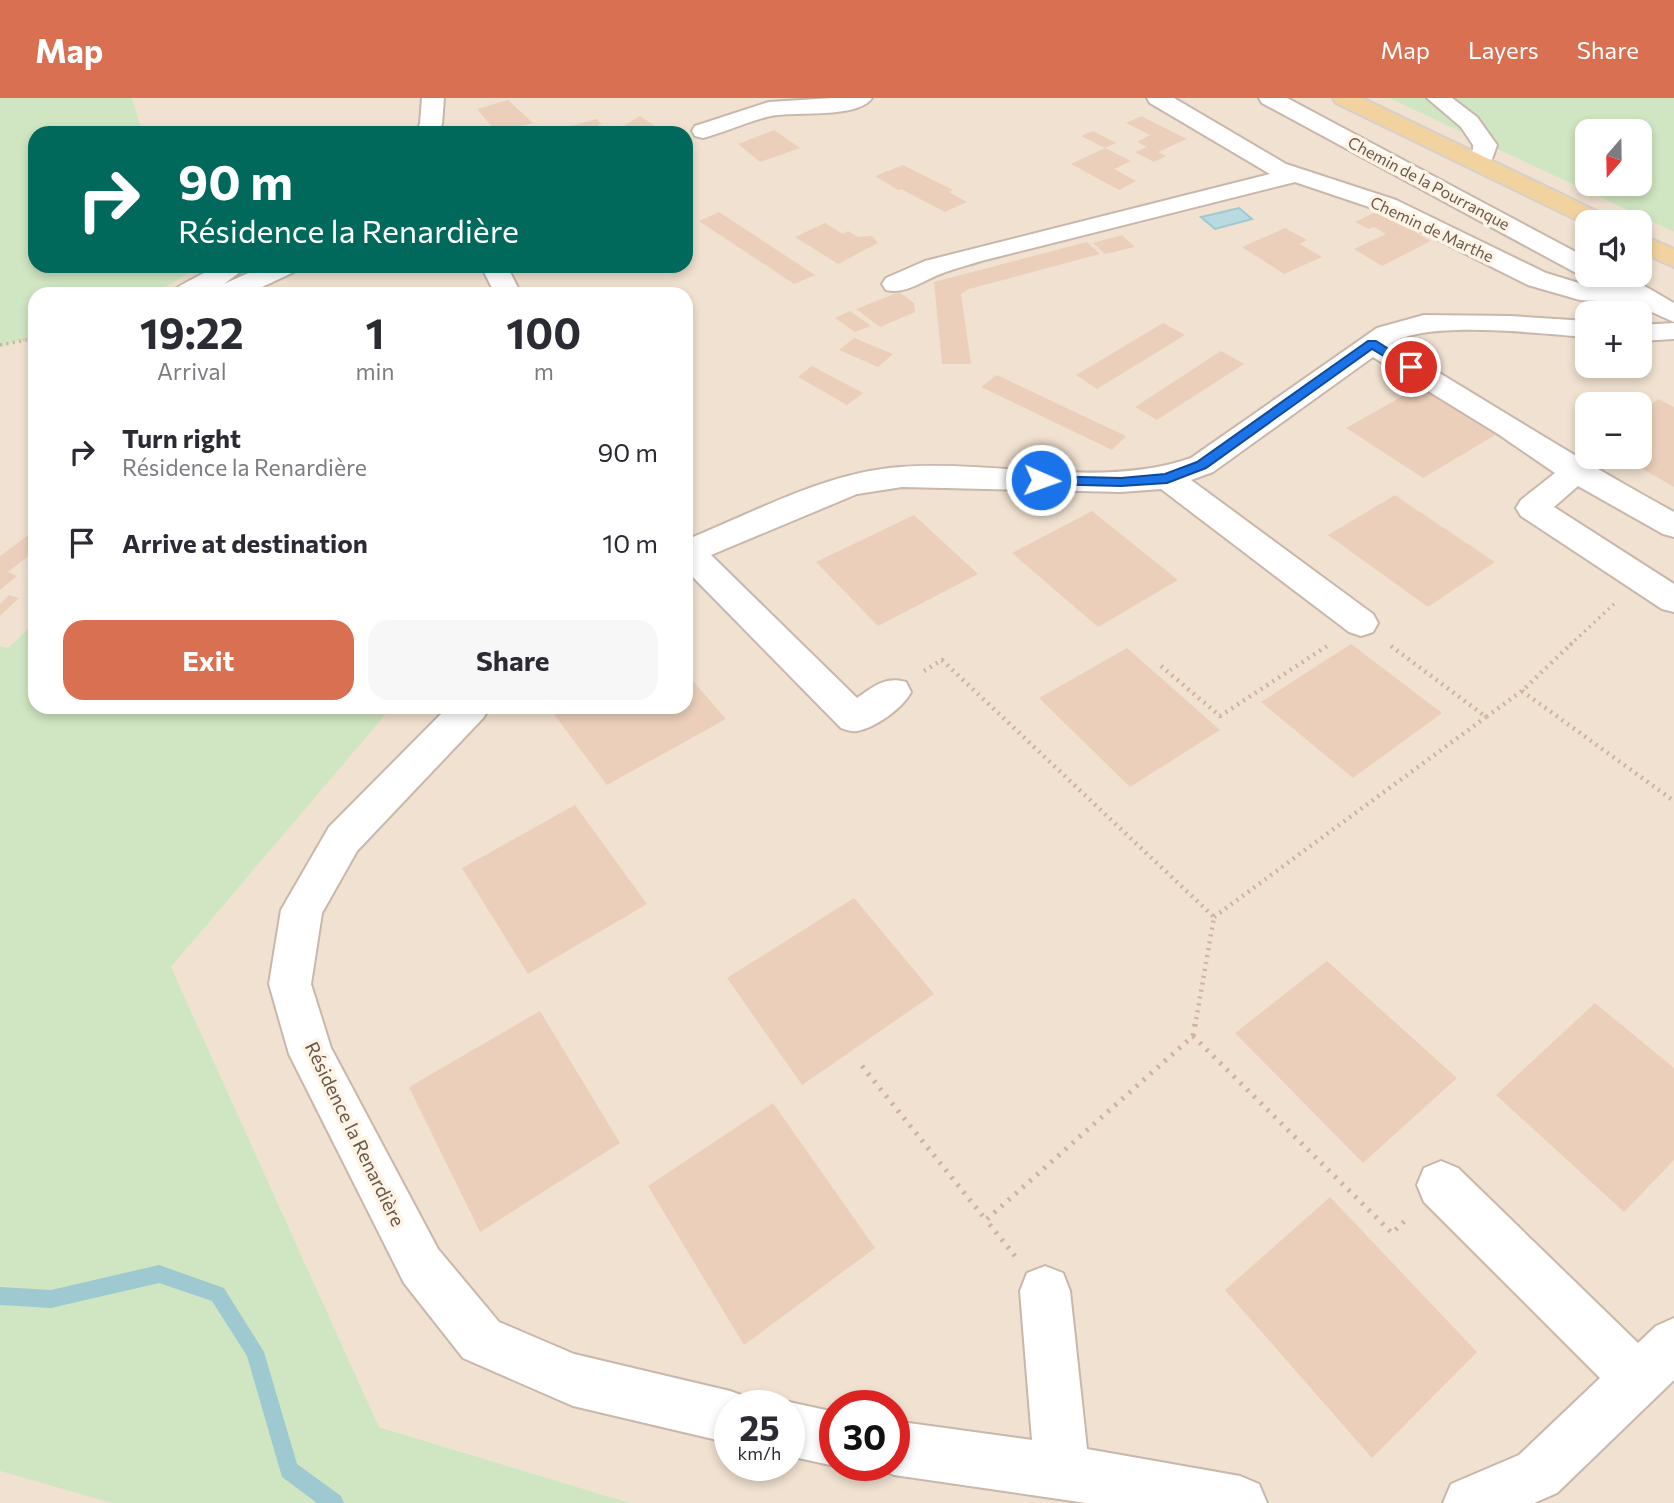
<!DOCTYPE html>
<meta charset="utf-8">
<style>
:root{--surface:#fff;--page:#f7f7f7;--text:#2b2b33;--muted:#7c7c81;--accent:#d87051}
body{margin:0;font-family:Commissioner,sans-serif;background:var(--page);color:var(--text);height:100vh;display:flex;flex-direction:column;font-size:26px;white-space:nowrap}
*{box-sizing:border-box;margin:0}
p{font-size:23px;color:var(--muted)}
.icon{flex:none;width:38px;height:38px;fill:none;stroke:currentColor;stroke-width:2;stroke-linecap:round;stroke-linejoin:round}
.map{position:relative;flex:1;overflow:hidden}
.details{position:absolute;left:28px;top:189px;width:665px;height:427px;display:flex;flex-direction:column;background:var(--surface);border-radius:21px;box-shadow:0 4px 10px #0003}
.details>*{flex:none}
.banner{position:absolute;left:28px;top:28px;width:665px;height:147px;border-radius:21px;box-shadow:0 4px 10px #0003;background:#00695c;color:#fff;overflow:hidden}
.needle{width:46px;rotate:200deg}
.buttons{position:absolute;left:1575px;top:21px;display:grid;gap:14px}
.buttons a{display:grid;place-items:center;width:77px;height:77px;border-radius:14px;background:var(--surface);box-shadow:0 4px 10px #0003;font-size:35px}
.speed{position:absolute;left:714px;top:1292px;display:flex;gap:14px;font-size:35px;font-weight:700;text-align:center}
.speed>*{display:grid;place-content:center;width:91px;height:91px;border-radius:50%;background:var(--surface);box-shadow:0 4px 10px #0003;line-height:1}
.speed small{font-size:18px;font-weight:400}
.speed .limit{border:10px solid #d22;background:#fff;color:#111}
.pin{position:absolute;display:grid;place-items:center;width:60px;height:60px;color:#fff;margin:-30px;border:4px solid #fff;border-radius:50%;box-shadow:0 2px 7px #0007}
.me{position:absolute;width:77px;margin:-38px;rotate:92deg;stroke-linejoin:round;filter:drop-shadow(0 0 5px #0008)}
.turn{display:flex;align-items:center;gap:24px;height:147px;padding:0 35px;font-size:32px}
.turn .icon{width:91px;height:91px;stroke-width:2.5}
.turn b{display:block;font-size:49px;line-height:60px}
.eta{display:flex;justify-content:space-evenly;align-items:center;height:119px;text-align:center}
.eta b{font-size:42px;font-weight:700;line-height:49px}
.primary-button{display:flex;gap:14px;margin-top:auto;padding:14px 35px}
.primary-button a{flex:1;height:80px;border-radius:21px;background:var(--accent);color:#fff;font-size:28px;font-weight:700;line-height:80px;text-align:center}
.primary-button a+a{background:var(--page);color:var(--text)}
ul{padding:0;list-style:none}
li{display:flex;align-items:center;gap:21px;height:91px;padding:0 35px}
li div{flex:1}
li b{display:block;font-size:26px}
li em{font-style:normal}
header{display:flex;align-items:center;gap:42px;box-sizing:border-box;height:98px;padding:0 35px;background:var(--accent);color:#fff}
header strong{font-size:33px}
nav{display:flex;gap:38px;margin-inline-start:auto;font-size:24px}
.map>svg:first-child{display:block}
</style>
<header>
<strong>Map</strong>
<nav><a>Map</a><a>Layers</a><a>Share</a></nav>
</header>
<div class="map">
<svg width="1674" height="1405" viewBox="0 0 1674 1405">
<rect width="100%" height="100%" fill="#f9f0e1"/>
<!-- residential -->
<path fill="#f0e1d0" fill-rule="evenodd" d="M132 0H1389L1674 134V1405H630L379 1329 171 869 392 609H686V196H154L201 168H686V35H143ZM1587 124H1640V177H1587ZM1587 215H1640V268H1587ZM1587 306H1640V359H1587ZM730 1307H789V1367H730ZM835 1307H894V1367H835Z
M35 238V524L8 550 0 548V249Z
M0 1373 97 1400 112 1405H0Z"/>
<!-- green -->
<path fill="#d0e5c1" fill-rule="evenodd" d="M0 0H132L143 35H35V168H201L154 196H35V238L0 249Z
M1389 0H1674V134ZM1587 33H1640V86H1587Z
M35 524V609H392L171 869 379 1329 630 1405H112L0 1373V548L8 550Z"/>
<!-- water -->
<path fill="#b8dae0" stroke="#9fc9d1" stroke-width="2" d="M1239 110 1252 121 1215 131 1201 119Z"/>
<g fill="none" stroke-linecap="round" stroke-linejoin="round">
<!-- stream -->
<path fill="#9fc9d1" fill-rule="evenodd" d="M159 1167 224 1190 264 1254 297 1366 341 1398 344 1405H317L282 1379 247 1258 212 1203 159 1185 51 1210 0 1207V1189L51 1192Z"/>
</g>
<!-- building -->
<path fill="#eccfbb" d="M508 2 533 25 497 35 477 11Z
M640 18 665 35 615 33Z
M1142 18 1145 20 1187 41 1158 54 1166 58 1154 64 1135 54 1147 49 1137 44 1150 37 1126 25Z
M596 21 602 26 580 35H548Z
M774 32 800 50 760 64 738 46Z
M1093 33 1116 45 1105 50 1081 38Z
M1105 50 1131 63 1114 71 1136 83 1119 92 1071 66Z
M903 67 953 92 949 94 967 104 945 114 901 91 898 92 875 78Z
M1387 113 1406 122 1399 126 1403 128 1410 125 1425 132 1418 136 1431 143 1382 168 1354 151 1386 136 1374 129 1369 131 1355 124 1376 114 1380 117Z
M719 114 815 177 794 186 699 123Z
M825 125 843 136 848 133 858 139 872 138 878 145 838 166 795 139Z
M1285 130 1307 142 1300 146 1322 159 1284 176 1242 149Z
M1122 137 1135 149 1105 156 1093 145Z
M1087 144 1100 156 969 191 961 196 971 266H942L934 184Z
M899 194 914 205 915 214 880 229 856 211Z
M850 213 871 228 855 234 835 220Z
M1163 225 1185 237 1097 291 1076 277Z
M854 240 893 256 878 269 839 252Z
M1221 253 1244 266 1157 322 1135 309Z
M812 268 863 295 847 307 798 279Z
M997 277 1077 315 1126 338 1112 352 981 289Z
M1419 289 1497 336 1423 380 1346 330Z
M1659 301 1674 309V389L1622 359H1640V313Z
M1395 397 1399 400 1495 464 1428 509 1328 437Z
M1092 413 1178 482 1098 529 1012 455Z
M914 417 978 476 878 528 816 464Z
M35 432V453L8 474 17 478 0 492V458Z
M9 497 19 500 0 518V506Z
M1351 546 1442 615 1353 680 1261 604Z
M1127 550 1220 632 1130 689 1039 600Z
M686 575 726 621 607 687 550 611 554 609H686Z
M575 707 647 806 528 876 462 770Z
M854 800 934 896 802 987 727 880Z
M1327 863 1457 980 1363 1065 1235 935Z
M1595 905 1674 970V1062L1624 1114 1496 997Z
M540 913 620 1045 480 1134 409 989Z
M773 1005 875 1150 744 1247 648 1088Z
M1330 1099 1477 1254 1372 1360 1225 1192Z"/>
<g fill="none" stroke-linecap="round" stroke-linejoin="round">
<defs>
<path id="minor" d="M422 0H444L442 26 437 35H415L420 26Z
M833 0H872C858 21 795 13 771 18 748 23 726 34 703 40L695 38 692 33 695 28 769 4Z
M1147 0H1174L1286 66 1396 102 1546 175 1582 186 1605 187 1608 180C1630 175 1655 195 1674 205V224L1632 205 1580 202 1528 187 1378 112 1295 84 981 163C969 167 956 170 943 175 925 181 906 197 886 192L882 186 886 180 925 163 1270 76 1150 5Z
M1259 0H1287L1587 160V177H1591L1578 176 1262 5Z
M1427 0H1452L1477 19 1497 47 1492 61 1473 68 1465 66 1461 61 1473 52V47L1461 29Z
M217 168H248L224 186 264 168H298L294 174 247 196H212L214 193 206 196H170C175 188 206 175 217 168Z
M481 168H507L521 196H495Z
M1424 217 1510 218 1587 223V239C1543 236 1425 221 1391 246 1486 302 1578 362 1674 414V439L1663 436 1578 388 1554 409 1674 486V514L1662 511 1521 418 1516 410 1521 402 1555 375 1498 336 1373 259 1213 374 1191 382 1373 516 1378 525 1373 534 1361 538 1349 534 1161 391 1121 394 902 389 857 396 711 457 857 600C873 589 885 578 906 584L911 594C903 610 875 630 857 633 852 634 847 632 841 630L686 472V442C755 414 826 374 901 369 992 362 1106 391 1191 360L1377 230Z
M1674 225V241L1640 243V227Z
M448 609H489L484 619 357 753 322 815 311 886 331 950 438 1151 499 1224 574 1256 730 1293 749 1300 752 1307H730V1345L573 1308 463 1260 404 1185 289 956 269 886 281 812 329 729Z
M1441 1063 1458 1070 1638 1245 1656 1228 1674 1220V1282L1557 1395 1534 1405H1443L1451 1386 1519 1357 1600 1280 1424 1104 1417 1087 1424 1070Z
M1045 1168 1063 1175 1070 1193 1087 1351 1240 1378 1259 1386 1267 1405H1086L894 1377 875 1369 874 1367H894V1323L1032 1342 1020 1193 1027 1175Z
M789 1304 835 1314V1367H837L835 1368 789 1358V1307H782Z"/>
<path id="major" d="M1333 0H1362L1609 119 1613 124H1587V127L1336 5Z
M1640 136 1674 151V169L1640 154Z"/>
</defs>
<!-- minor casing -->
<use href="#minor" stroke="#c8b7aa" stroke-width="4"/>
<!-- major casing -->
<use href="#major" stroke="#d6d0cd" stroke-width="4"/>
<!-- path-far3 -->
<path stroke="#d0b29f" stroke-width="2.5" stroke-dasharray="1 3.5" stroke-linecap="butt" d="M19 243 35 240"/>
<!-- path-far2 -->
<path stroke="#d0b29f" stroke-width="3.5" stroke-dasharray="2 4.5" stroke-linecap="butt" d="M0 247 27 242
M1570 547 1614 506"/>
<!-- path-far1 -->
<path stroke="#d0b29f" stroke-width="4.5" stroke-dasharray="2 5" stroke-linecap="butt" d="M1391 548 1486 619 1522 593 1572 545
M1161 568 1220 618 1327 548
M924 573 942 562 1214 819 1195 928
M1522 593 1674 703
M1214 819 1486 619"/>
<!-- path -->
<path stroke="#d0b29f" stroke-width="5" stroke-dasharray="2.5 7" stroke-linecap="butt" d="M1193 938 1195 926
M862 968 986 1122
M1015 1158 986 1122 1193 938 1392 1135 1408 1120"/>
<!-- minor -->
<use href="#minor" fill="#fff" fill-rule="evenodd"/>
<!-- major -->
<use href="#major" fill="#f2d39f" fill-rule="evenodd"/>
</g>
<!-- route -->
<path fill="#1a73e8" stroke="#114b97" stroke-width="2" d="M1368 243H1376L1417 269 1407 272 1372 251 1206 370 1167 385 1121 388 1041 386 1035 382 1041 378 1121 380 1165 376 1197 364Z"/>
<g text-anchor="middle" stroke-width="7" stroke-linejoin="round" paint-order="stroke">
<!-- far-street labels -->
<g font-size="16" fill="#6d574b" stroke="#fdf4e6">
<text transform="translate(1429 85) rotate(28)" y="6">Chemin de la Pourranque</text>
<text transform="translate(1432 131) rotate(25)" y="6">Chemin de Marthe</text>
</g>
<!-- street labels -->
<g font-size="19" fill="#6d574b" stroke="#fdf4e6">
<text transform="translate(355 1036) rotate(64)" y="7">Résidence la Renardière</text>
</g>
</g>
</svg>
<div class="buttons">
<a><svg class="needle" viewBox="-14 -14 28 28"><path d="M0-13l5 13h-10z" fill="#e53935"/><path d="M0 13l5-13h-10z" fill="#7c7c81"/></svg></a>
<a><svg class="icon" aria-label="sound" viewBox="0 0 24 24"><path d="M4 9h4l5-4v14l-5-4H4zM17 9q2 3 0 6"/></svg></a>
<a>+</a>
<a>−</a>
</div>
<div class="speed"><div>25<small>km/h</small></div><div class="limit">30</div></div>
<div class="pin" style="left:1411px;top:269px;background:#d93025"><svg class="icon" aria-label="arrive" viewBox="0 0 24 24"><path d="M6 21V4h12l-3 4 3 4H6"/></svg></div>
<svg class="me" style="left:1041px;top:382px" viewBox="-20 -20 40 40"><circle r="17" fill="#1a73e8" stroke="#fff" stroke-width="3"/><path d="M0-11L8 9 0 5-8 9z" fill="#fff"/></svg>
<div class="banner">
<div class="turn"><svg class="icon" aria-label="right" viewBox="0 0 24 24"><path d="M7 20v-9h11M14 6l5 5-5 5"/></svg><div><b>90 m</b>Résidence la Renardière</div></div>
</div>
<section class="details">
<div class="eta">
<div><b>19:22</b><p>Arrival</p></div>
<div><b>1</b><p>min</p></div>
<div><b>100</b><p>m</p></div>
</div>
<ul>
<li><svg class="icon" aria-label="right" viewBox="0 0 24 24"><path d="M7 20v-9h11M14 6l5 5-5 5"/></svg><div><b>Turn right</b><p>Résidence la Renardière</p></div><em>90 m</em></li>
<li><svg class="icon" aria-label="arrive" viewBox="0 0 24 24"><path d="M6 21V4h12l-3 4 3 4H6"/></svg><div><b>Arrive at destination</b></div><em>10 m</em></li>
</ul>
<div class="primary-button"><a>Exit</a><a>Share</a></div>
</section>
</div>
